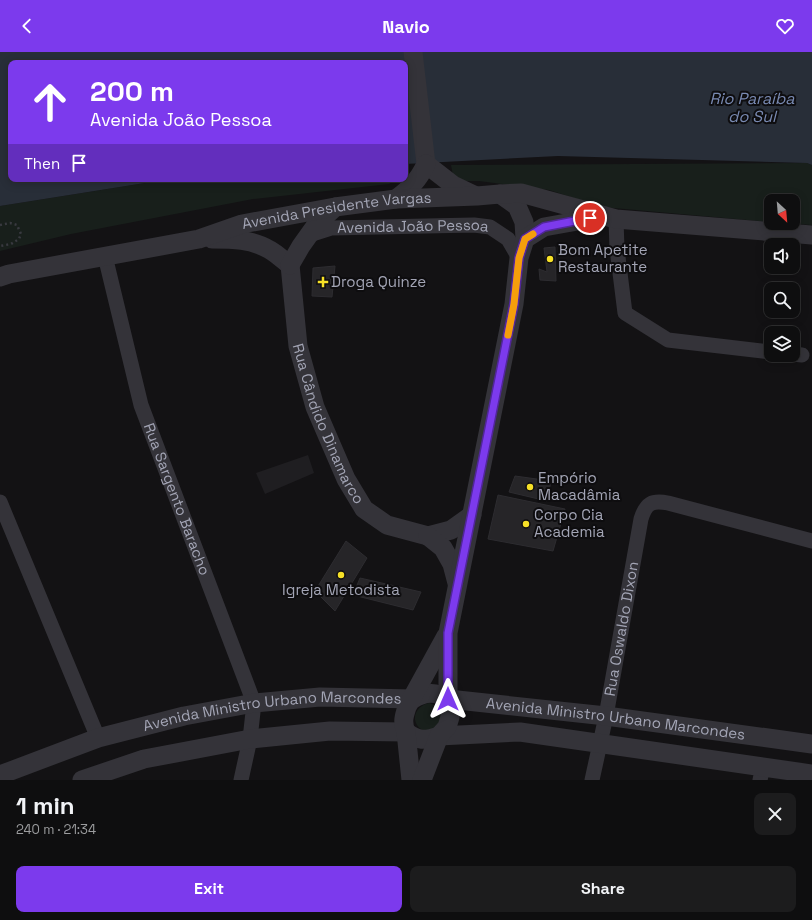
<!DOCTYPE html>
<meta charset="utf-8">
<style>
:root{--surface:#0e0e0f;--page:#1c1c1d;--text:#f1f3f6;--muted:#9b9c9e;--line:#2e2e2f;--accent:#7c3aed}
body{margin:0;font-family:"Space Grotesk",sans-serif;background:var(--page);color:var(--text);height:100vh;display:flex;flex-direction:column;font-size:15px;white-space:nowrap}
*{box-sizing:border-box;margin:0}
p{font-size:13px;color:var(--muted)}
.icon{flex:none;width:22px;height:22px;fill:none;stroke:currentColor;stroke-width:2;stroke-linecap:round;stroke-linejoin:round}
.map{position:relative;height:728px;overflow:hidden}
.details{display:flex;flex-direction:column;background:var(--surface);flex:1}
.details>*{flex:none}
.hud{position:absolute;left:8px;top:8px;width:400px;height:122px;border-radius:8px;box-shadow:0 2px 10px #0003,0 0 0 1px var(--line);background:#7c3aed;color:#fff;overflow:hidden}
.needle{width:26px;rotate:154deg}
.buttons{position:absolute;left:764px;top:142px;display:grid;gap:8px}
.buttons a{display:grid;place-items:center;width:36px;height:36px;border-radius:8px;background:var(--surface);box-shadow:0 2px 10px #0003,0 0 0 1px var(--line);font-size:20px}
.pin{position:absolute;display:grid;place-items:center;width:34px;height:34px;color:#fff;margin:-17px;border:2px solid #fff;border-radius:50%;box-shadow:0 1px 4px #0007}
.me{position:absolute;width:44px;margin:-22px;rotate:0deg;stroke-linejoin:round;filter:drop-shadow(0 0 3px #0008)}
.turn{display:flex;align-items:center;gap:14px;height:84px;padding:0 16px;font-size:18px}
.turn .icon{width:52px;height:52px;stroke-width:2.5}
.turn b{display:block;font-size:28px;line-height:34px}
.then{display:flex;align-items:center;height:38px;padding:0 16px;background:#0003;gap:8px;font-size:15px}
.round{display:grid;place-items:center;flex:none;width:42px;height:42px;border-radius:8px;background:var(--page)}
.head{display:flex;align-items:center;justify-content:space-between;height:68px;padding:0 16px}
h1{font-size:24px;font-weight:700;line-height:30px}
.button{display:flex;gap:8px;margin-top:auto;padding:8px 16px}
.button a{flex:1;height:46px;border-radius:8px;background:var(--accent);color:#fff;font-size:16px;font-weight:700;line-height:46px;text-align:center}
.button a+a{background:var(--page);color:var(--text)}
header{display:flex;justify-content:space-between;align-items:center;height:52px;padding:0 16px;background:var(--accent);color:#fff;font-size:18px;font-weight:700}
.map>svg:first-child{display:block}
</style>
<header><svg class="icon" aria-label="back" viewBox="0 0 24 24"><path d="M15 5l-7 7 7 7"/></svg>Navio<svg class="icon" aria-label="heart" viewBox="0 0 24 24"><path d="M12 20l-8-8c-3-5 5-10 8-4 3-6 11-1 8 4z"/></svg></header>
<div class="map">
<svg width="812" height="728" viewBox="0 0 812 728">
<rect width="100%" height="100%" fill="#131214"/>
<!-- built -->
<path fill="#1f1e21" d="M308 403 314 421 265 442 256 421Z"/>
<!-- green -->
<path fill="#181f1b" d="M807 111 812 113V173L785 171H793V149H771V170L602 155 549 138 479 129H454L451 113Z
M170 127H398L389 132 253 147 71 182 0 199V154Z
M429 651 438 654 443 662 436 678C432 678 426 679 422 678 421 677 418 675 417 673 411 663 419 653 429 651Z"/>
<!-- water -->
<path fill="#282e38" d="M0 0H812V113L807 111 558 104 405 112V11H11V127H170L0 154Z"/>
<!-- building -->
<path fill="#262528" stroke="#2d2c30" d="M555 195 556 229 540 228 539 217 547 220 544 196Z
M335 214 332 245 312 244 313 216Z
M515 424 551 429 547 449 509 440Z
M498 443 565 457 553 499 488 487Z
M346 489 367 506 335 559 315 539Z
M360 526 421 540 413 558 353 543Z"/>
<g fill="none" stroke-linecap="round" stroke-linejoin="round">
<!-- path -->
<path stroke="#393a40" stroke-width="2.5" stroke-dasharray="2 3" stroke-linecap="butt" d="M0 173 10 171 17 173 21 182 19 187 11 192 0 194"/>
<!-- minor -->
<g stroke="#343339" stroke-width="15">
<path d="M616 167 617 197 625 261 668 288 771 300"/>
<path id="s1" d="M309 183 331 176 474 173 490 175 508 187 519 206"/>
<path id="s2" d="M105 204 141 353 254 651 250 687 241 728"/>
<path d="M793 302 802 303"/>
<path d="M0 450 98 686"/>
<path id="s3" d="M592 728 606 664 641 467C646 451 652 448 668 451L812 489"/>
<path d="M760 728 763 715"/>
</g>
<!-- tertiary -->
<g stroke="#343339" stroke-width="19">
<path d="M413 0 426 112"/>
<path d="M426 112 453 133 474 143"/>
<path d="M500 142 517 154 524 170 525 187"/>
<path d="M396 147C410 136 418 129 426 112"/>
<path d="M212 187C232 187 252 187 270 198 277 202 283 208 290 213"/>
<path id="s4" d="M290 213 298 294 315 355 346 427 364 457 387 473 428 484 451 478 472 463"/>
<path d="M290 213 301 194 316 173 335 155"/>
<path id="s5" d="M0 225 9 222 199 187 242 172 335 155 396 147 477 144 500 142 521 141 616 167 812 183"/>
<path d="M428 484 443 496 452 512 457 531"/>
<path id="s6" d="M0 723 98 686 184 664 254 651 320 645 413 647C425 640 436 639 448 647L606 664 812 692"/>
<path d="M82 728 144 707 250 687 330 679 406 680C419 689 424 689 439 684L520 680 812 722"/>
<path d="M411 728 406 680C402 670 404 664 407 655L446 584"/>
<path d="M422 728 439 684 447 675 450 665V655L448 647V581L514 252 519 206 525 187 544 175 600 165"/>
</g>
</g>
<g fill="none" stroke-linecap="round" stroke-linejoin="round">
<defs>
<path id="route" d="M448 647V581L514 252 519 206 525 187 544 175 590 166"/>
</defs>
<!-- route casing -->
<use href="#route" stroke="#51269a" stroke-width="10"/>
<!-- route -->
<use href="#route" stroke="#7c3aed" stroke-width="7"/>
<!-- slow -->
<path stroke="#f59e0b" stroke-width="7" d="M508 283 514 252 519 206 525 187 533 182"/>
</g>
<!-- markers -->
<g fill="#f7e127" stroke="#0e0d0f" stroke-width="1.5">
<circle cx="550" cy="207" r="4"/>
<path d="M321 224h4v4h4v4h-4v4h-4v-4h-4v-4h4z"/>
<circle cx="530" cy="435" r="4"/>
<circle cx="526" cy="472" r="4"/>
<circle cx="341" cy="523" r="4"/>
</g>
<g text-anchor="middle" stroke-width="4" stroke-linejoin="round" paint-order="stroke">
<!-- street labels -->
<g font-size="15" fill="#a3a5b5" stroke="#0e0d0f">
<text dy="5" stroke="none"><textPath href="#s5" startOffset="344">Avenida Presidente Vargas</textPath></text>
<text dy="5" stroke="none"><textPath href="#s1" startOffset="105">Avenida João Pessoa</textPath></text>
<text dy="5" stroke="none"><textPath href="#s4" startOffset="165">Rua Cândido Dinamarco</textPath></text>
<text dy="5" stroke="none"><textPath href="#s2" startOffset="254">Rua Sargento Baracho</textPath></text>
<text dy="5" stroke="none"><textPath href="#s3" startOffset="154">Rua Oswaldo Dixon</textPath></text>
<text dy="5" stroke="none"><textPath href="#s6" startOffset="282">Avenida Ministro Urbano Marcondes</textPath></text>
<text dy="5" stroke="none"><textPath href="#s6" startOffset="630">Avenida Ministro Urbano Marcondes</textPath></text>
</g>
<!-- poi labels -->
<g font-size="15" fill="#a3a5b5" stroke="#0e0d0f" text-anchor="start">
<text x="558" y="203">Bom Apetite<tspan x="558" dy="17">Restaurante</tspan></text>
<text x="331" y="235">Droga Quinze</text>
<text x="538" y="431">Empório<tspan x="538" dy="17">Macadâmia</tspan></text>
<text x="534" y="468">Corpo Cia<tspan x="534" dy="17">Academia</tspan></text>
<text x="341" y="543" text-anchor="middle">Igreja Metodista</text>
</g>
<!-- water labels -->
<g font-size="16" font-style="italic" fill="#798ab2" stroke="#0e0d0f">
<text x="752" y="52">Rio Paraíba<tspan x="752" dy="18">do Sul</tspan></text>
</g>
</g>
</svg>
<div class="buttons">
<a><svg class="needle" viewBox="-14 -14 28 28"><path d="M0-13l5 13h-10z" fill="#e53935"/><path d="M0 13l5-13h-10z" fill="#9b9c9e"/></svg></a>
<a><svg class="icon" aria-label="sound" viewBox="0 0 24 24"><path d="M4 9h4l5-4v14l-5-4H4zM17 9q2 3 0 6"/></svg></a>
<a><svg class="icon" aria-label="search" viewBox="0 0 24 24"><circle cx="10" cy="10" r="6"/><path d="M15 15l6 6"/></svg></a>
<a><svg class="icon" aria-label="layers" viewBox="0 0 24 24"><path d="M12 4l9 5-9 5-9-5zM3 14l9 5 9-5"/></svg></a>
</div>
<div class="pin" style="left:590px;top:166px;background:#d93025"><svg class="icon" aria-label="arrive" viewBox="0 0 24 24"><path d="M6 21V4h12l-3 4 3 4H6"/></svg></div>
<svg class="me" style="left:448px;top:647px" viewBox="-20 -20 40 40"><path d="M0-17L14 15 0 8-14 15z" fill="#7c3aed" stroke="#fff" stroke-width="4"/></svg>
<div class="hud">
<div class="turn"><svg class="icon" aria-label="ahead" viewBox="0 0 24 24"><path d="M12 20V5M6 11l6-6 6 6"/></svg><div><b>200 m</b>Avenida João Pessoa</div></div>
<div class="then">Then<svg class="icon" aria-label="arrive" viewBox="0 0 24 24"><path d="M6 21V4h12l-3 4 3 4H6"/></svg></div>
</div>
</div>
<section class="details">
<div class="head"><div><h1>1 min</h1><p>240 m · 21:34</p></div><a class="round"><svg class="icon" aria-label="close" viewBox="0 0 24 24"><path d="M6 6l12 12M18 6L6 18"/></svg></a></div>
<div class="button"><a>Exit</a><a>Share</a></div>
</section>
